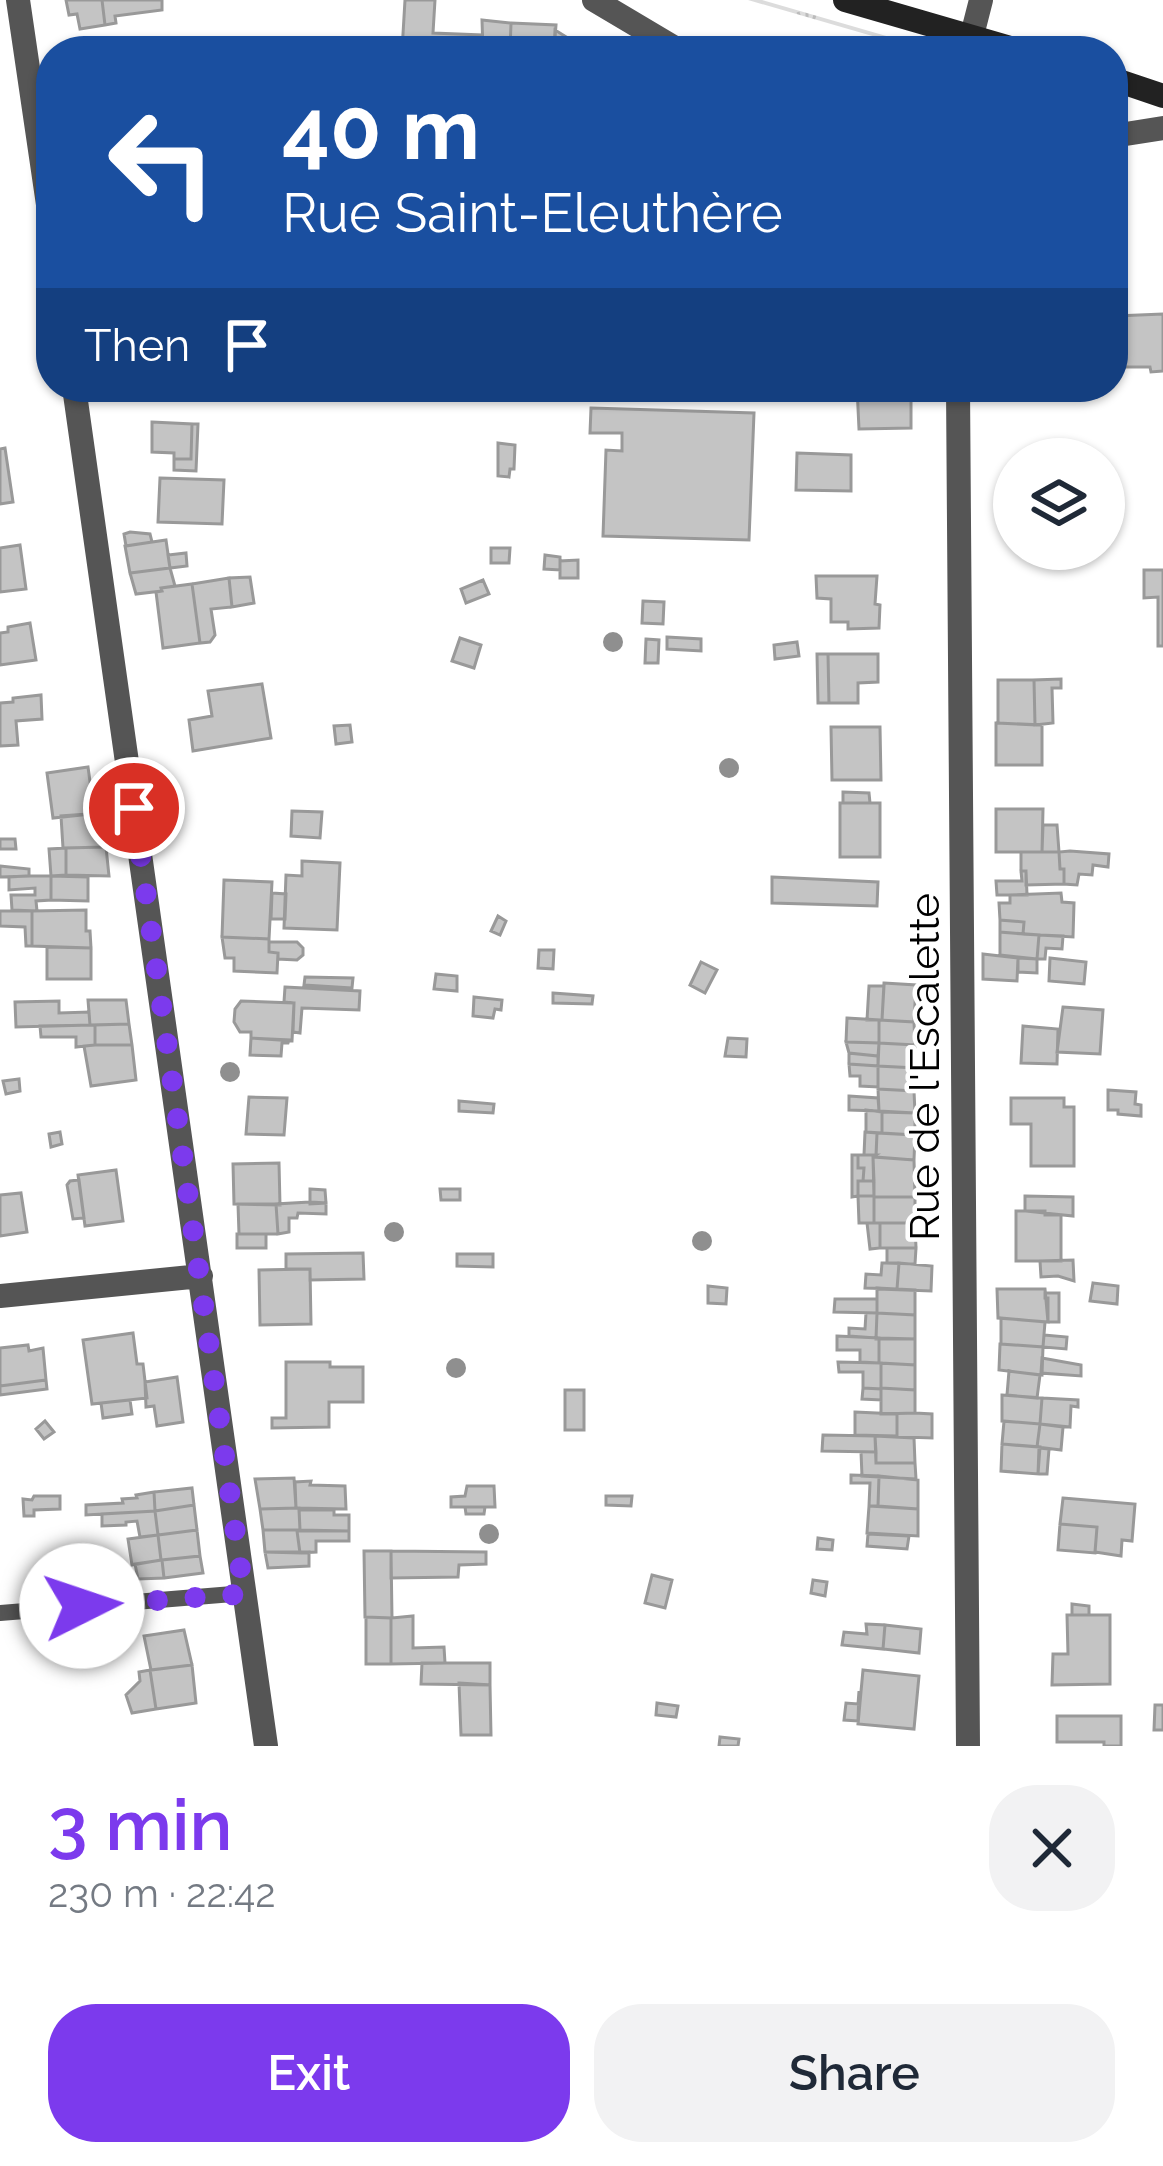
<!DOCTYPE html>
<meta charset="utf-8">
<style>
:root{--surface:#fff;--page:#f2f2f3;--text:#1f2937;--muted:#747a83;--accent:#7c3aed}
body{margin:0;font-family:Raleway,sans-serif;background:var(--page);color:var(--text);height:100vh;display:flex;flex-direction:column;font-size:45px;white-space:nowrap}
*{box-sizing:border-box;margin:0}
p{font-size:39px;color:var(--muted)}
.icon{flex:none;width:66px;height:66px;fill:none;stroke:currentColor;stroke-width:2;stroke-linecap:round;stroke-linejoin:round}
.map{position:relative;height:1746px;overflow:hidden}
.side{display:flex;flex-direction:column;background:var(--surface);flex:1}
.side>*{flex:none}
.top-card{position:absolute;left:36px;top:36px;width:1092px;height:366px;border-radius:48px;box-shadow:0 3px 9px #0004;background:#1a4fa0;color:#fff;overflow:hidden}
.buttons{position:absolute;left:993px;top:438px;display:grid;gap:24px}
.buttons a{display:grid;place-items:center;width:132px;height:132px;border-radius:50%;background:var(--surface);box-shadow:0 3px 9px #0004;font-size:60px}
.pin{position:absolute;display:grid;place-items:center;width:102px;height:102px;color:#fff;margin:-51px;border:6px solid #fff;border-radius:50%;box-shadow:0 3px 12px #0007}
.me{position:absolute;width:132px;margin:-66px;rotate:86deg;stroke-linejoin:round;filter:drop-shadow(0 0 9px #0008)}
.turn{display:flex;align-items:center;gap:42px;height:252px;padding:0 48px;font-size:54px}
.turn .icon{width:156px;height:156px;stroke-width:2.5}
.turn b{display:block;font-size:84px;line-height:102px}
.then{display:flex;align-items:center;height:114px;padding:0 48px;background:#0003;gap:24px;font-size:45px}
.round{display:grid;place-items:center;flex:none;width:126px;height:126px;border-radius:48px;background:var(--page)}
.overview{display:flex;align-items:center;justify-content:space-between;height:204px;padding:0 48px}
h1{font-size:72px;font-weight:600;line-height:90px;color:var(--accent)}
.action{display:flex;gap:24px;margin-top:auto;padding:24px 48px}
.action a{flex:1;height:138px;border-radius:48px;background:var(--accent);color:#fff;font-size:48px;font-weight:600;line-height:138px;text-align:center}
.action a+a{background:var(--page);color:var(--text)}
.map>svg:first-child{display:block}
</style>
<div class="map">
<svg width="1163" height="1746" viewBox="0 0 1163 1746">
<defs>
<pattern id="grass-tufts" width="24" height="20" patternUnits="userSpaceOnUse" patternTransform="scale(3)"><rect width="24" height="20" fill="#dcdcdc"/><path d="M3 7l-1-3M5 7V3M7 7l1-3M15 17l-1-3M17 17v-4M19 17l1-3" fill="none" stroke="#bbb"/></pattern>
</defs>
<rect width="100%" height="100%" fill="#fff"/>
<!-- grass -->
<path fill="url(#grass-tufts)" d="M748 0H762L907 42 926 51H891L900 44Z"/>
<!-- building -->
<path fill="#c4c4c4" stroke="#999" stroke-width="3" d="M66 0H102L105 25 80 29 77 14 69 15Z
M102 0H162V10L115 16 116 23 105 25Z
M405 0H435L433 33 482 35 483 51H402Z
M482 20 511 23 510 51H483Z
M511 23 556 25 554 51H510Z
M555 30 576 43V51H554Z
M1163 314V371L1151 372 1150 367H1115L1116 316Z
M857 387H911V428L859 429Z
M591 408 754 413 749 540 603 536 606 450 622 451V433H590Z
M152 422 192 424 191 459H174V453L152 452Z
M192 424H198L196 471 174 470V459H191Z
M498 443 515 445 514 469H510L509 477 498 476Z
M5 448 13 502 0 504V449Z
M797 453 851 455V491L796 490Z
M160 478 224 480 222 524 158 522Z
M130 532 150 534 152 542 126 546 124 534Z
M166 540 170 568 130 573 125 546Z
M20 545 26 589 0 592V548Z
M491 548H510L509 563H491Z
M186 553 187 566 170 568 168 555Z
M545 555 560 557V570L544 569Z
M578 560V578H560V561Z
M170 568 175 586 161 588 162 591 136 594 130 573Z
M1144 570H1163V646H1158V597L1144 598Z
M816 576H877L875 604 880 605 879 628 848 629V622H831V599L817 598Z
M250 577 254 603 232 607 229 578Z
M229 578 232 607 211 609 215 635 210 642 200 643 192 584Z
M483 580 489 594 466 603 461 589Z
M192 584 200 643 163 648 156 592 162 591 161 588Z
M643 601 664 602 663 624 642 623Z
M30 623 36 660 0 665V633L8 632V627Z
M667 637 701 639V651L667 649Z
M460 638 481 645 474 668 452 661Z
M646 639 659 640 658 663H645Z
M797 642 799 656 775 659 774 645Z
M817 654H828L829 703H818Z
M828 654H878V682L858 683V703H829Z
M1061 679V688H1052L1053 723 1035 725 1034 680Z
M998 680H1034L1035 725 998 723Z
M262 684 271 738 193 751 189 720 212 716 208 691Z
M41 695 42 719 16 721 18 745 0 746V703L13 702V698Z
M996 723 1042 725V765H996Z
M350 725 352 742 336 744 334 726Z
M831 727H880L881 780H832Z
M88 767 92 796 99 795 101 813 53 818 47 773Z
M843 792 869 793 870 803H843Z
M840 803H880V857H840Z
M996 809H1043L1042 852H996Z
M292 811 322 812 320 838 291 836Z
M101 813 106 847 63 848 61 816Z
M1043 825H1057L1059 852H1042Z
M0 839H15L16 849H0Z
M106 847 109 876 66 875V848Z
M66 848V875L51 876 49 849Z
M1070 851 1109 854 1108 867 1093 865 1092 875 1079 874 1077 885 1064 884V869H1060L1059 852Z
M1021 852H1059L1060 869H1064V884L1026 885V871H1021Z
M302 861 340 863 337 930 284 928 286 875 302 876Z
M0 866 29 869V876L0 877Z
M1021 871H1026L1027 895H997L996 881H1022Z
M26 876H51V900L36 901 37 911 12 910 11 895H35V888L9 890V877Z
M51 876 88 877V901L51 900Z
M772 877 878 882 877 906 772 903Z
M224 880 272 882 269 939 222 937Z
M272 893 286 894 285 919H271Z
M1061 893 1062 902 1074 903 1073 937 1023 934 1024 922 1000 920 999 903H1010V895Z
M86 910V931H90L91 948 32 946V911Z
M0 911H32V946H26L25 927 0 926Z
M498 916 506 921 500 935 491 931Z
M1000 920 1024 922 1023 934 1000 932Z
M1000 932 1039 935 1037 959 1000 955Z
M1039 935 1063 936 1062 949 1046 948 1045 959H1037Z
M222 937 269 939V952L278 953 277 973 234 971V958H225Z
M269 942H297L303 948V955L297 960 278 959V953L269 952Z
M47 947 91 948V979H47Z
M539 950H554L553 969 538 968Z
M983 954 1018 958 1017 981 983 979Z
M1018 958 1037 959V973L1018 972Z
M1050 958 1086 962 1084 984 1049 981Z
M701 962 717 970 705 993 690 985Z
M436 974 457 976V991L434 989Z
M305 977 353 978 352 988 304 985Z
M884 983 916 985 914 1022 879 1020H882Z
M869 986H884L882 1020H867Z
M285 987 360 991 359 1010 302 1008 300 1033 293 1032 294 1003 284 1002Z
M553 993 593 996 592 1004 553 1003Z
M474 997 502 1000 501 1010 495 1009 493 1018 473 1016Z
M88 1000H126L129 1024 90 1025Z
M59 1001V1013L89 1012 90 1025 16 1027 15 1002Z
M241 1001 294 1003 292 1041 251 1038V1032H240L234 1022 235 1009Z
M1063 1007 1103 1010 1100 1054 1057 1052Z
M847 1018 879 1020V1043L846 1042Z
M879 1020 914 1022 915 1045 879 1043Z
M129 1024 132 1045H95V1025Z
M95 1025V1045L76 1047V1037H41L40 1026Z
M1023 1026 1058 1029 1057 1064 1021 1063Z
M251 1038 289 1040 288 1043H282L281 1056 250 1055Z
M728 1038 747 1039 746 1057 725 1056Z
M846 1042 879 1043 878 1056 849 1053Z
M879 1043 915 1045V1068L878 1066Z
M95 1045H132L136 1080 91 1086 84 1046Z
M849 1053 878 1056V1066L849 1064Z
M849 1064 878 1066V1087L860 1086V1076H850Z
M878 1066 915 1068 914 1091 878 1089Z
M19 1079 20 1091 6 1094 3 1081Z
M878 1089 914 1091 915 1113 879 1111Z
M1108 1090 1136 1092 1135 1104 1141 1105V1116L1118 1114V1110H1108Z
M849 1096 878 1098 879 1111 849 1110Z
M249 1097 287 1098 284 1135 246 1134Z
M1011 1098H1064V1107H1074V1166H1031V1124H1011Z
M459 1101 494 1104 493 1113 459 1111Z
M866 1110 882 1112V1133L866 1132Z
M882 1112 915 1113V1135L882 1133Z
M60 1132 62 1144 51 1147 49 1134Z
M865 1132 877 1133 876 1155H864Z
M877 1133 915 1135 914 1160 876 1157Z
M852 1155H858V1168H864L863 1181H858V1196L852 1197Z
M858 1155H876L873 1157 874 1181H863L864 1168H858Z
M873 1157 914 1160 915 1197H874Z
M279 1163 280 1205 234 1204 233 1164Z
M116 1170 123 1221 85 1226 78 1175Z
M79 1180 84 1218 73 1219 67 1185 70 1181Z
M858 1181H874V1196H858Z
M310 1189 325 1190 326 1203 310 1204Z
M440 1189H460V1200H441Z
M21 1193 27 1232 0 1236V1195Z
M858 1196H874V1223H859Z
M1025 1196 1073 1197V1216L1025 1211Z
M874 1197H915V1223H874Z
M310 1202 326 1203V1214L298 1213 297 1218H289V1232L278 1234 276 1204Z
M238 1204H276L278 1234H239Z
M1016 1211H1045V1215H1061V1261H1016Z
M867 1223H880V1248L870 1249Z
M880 1223H915L916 1248H880Z
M237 1234H266V1248H237Z
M887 1248H916L915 1264 887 1263Z
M363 1253 364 1279 310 1280V1269H286V1254Z
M457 1254H493V1267L457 1266Z
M1073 1260 1074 1281 1058 1276 1041 1277 1040 1261Z
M882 1263H899L897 1289 865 1288 866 1274 881 1275Z
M899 1263 932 1266 931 1291 878 1289H897Z
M310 1269 311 1324 260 1325 259 1270Z
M1093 1283 1118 1286 1117 1304 1090 1301Z
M708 1286 727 1288 726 1304 708 1303Z
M877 1288 915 1290V1315L877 1313Z
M997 1289H1045L1048 1322 998 1318Z
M1045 1293H1059V1322H1048V1298H1045Z
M835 1299H877V1313L834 1312Z
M866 1313H877L876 1338 849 1336V1328L865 1329Z
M877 1313 915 1315V1339H876Z
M1001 1318 1045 1322 1043 1347 1001 1344Z
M133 1333 137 1364H143L147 1398 92 1404 83 1340Z
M1044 1335 1067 1337 1066 1349 1043 1347Z
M837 1336 879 1338V1363L860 1362V1350H837Z
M879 1338 915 1339V1365L879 1363Z
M1000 1344 1043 1347 1042 1375 999 1370Z
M28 1345 29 1351 43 1348 46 1380 0 1386V1348Z
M1042 1358 1081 1365V1376L1041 1373Z
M286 1362H330V1367H363V1402H329V1427L272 1428V1418H286Z
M838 1362 881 1363V1389L863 1388V1372H839Z
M881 1363 915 1365V1390L881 1388Z
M1009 1371 1040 1375 1037 1398 1007 1395Z
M177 1377 183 1422 157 1426 154 1406 146 1407 145 1382Z
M46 1380 47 1389 0 1395V1386Z
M863 1388 881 1389V1400L862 1399Z
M881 1388 915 1390V1413L881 1414Z
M565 1390H584V1430H565Z
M1002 1395 1042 1398 1040 1424 1002 1421Z
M1042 1398 1078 1400V1407L1071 1406 1070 1427 1040 1424Z
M130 1400 132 1414 103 1418 101 1403Z
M855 1412 897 1414V1436L855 1435Z
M915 1413 932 1414V1438L875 1436H897V1414H881Z
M45 1421 54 1432 44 1439 36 1429Z
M1004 1421 1040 1424 1037 1447 1002 1444Z
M1040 1424 1063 1427 1061 1450 1037 1447Z
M823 1435 875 1436 876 1452 822 1451Z
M875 1436 914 1438 915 1463H876Z
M1002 1444 1040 1447 1038 1474 1001 1471Z
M1039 1448 1049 1449 1047 1474H1038Z
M861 1452H876V1463H915L916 1479 862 1476Z
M851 1475 879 1476 878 1506H869L870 1483H851Z
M879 1476 918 1480V1509L878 1506Z
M294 1478 296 1508 260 1509 255 1479Z
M311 1481 310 1485 345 1486 346 1509 296 1508 295 1482Z
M467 1486H494L495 1507H451V1497L465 1496Z
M192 1488 194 1505 155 1511 154 1492Z
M154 1492 155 1511 86 1515V1505L123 1503 122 1499 137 1498 136 1495Z
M34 1496H60V1509L34 1510V1516H24L23 1499 32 1500Z
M606 1496H632L631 1506 606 1505Z
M1063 1498 1135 1504 1132 1541 1122 1540 1121 1556 1095 1552 1097 1527 1060 1524Z
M194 1505 197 1530 158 1535 155 1511Z
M869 1506 918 1509V1536L867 1533Z
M465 1507H485L484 1514H466Z
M299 1508 300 1530H263L260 1509Z
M299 1510H334V1515H349V1531L300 1530Z
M155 1511 158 1535 140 1537 137 1521 126 1522V1525L102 1526V1514Z
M1060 1524 1097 1527 1095 1553 1058 1550Z
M197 1530 200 1556 161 1560 158 1535Z
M263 1530H300L297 1531 300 1553 265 1552Z
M297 1531H349V1541H316V1552L300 1553Z
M868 1534 909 1536 907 1549 867 1546Z
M158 1535 161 1560 132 1565 128 1539Z
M818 1538 833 1540 832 1550 817 1549Z
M364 1551H391L392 1618 365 1617Z
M391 1551 486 1552V1564L459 1565 458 1577 391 1578Z
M265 1552H309V1566L268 1568Z
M200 1556 203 1573 164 1578 162 1560Z
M162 1560 164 1578 138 1579 135 1564Z
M73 1568V1579L50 1580V1571Z
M652 1575 672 1580 665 1608 645 1603Z
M813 1580 827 1582 825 1596 811 1593Z
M1072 1604 1089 1606V1615H1072Z
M1067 1615H1110V1684L1052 1685 1053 1654H1068Z
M413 1616V1648L444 1647 445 1663 391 1664V1618Z
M366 1617 391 1618V1664H366Z
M866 1624 885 1625 883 1649 842 1645 844 1632 867 1634Z
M885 1625 921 1629 919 1653 883 1649Z
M184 1630 192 1665 151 1670 144 1636Z
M422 1663H490V1685L421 1684Z
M192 1665 196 1703 156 1709 150 1670Z
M150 1670 156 1709 132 1713 126 1695 140 1681 139 1672Z
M863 1670 919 1676 914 1729 858 1724Z
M459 1683 490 1685 491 1735H461Z
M859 1691 858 1721 844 1720 846 1703 858 1704Z
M657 1703 678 1706 676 1717 656 1715Z
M1155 1705H1163V1730H1154Z
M1057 1716H1121V1746H1104V1742H1057Z
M720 1737 739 1739 738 1746H719Z"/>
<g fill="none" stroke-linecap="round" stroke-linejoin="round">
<!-- lane -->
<path stroke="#555" stroke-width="16" d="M0 1613 245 1593"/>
<!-- street -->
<path stroke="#555" stroke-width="24" d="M18 0 51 225
M594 0 680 51
M968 51 981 0
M1113 136 1163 128
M74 387 266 1746
M958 387 968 1746
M0 1296 201 1276"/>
<!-- secondary -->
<path stroke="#222" stroke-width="24" d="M845 0 1021 51
M1113 79 1163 96"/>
</g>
<!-- trees -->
<g fill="#8f8f8f">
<circle cx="613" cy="642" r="10"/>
<circle cx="729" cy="768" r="10"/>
<circle cx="230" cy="1072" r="10"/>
<circle cx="394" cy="1232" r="10"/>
<circle cx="702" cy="1241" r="10"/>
<circle cx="456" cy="1368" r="10"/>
<circle cx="489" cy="1534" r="10"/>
</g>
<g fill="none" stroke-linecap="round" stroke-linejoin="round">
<!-- route -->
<path stroke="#7c3aed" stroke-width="21" stroke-dasharray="0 37.8" d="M82 1606 244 1594 134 808"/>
</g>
<g text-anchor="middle" stroke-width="9" stroke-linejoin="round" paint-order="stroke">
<!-- street labels -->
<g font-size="42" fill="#000" stroke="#fff">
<text transform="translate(924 1067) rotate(-90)" y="15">Rue de l'Escalette</text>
</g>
</g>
</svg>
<div class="buttons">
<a><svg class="icon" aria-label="layers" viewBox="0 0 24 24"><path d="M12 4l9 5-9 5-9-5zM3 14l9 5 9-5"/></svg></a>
</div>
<div class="pin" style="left:134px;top:808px;background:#d93025"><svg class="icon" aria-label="arrive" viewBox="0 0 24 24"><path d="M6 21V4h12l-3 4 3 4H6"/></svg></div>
<svg class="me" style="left:82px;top:1606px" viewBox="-20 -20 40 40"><circle r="19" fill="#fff"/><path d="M0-13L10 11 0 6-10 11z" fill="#7c3aed"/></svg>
<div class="top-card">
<div class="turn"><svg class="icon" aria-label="left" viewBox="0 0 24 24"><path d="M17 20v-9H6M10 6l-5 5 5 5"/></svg><div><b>40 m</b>Rue Saint-Eleuthère</div></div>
<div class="then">Then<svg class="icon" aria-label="arrive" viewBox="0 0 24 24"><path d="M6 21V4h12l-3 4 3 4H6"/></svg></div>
</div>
</div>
<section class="side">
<div class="overview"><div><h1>3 min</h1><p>230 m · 22:42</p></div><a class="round"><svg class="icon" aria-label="close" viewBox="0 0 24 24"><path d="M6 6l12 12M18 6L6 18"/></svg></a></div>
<div class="action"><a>Exit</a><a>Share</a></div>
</section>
